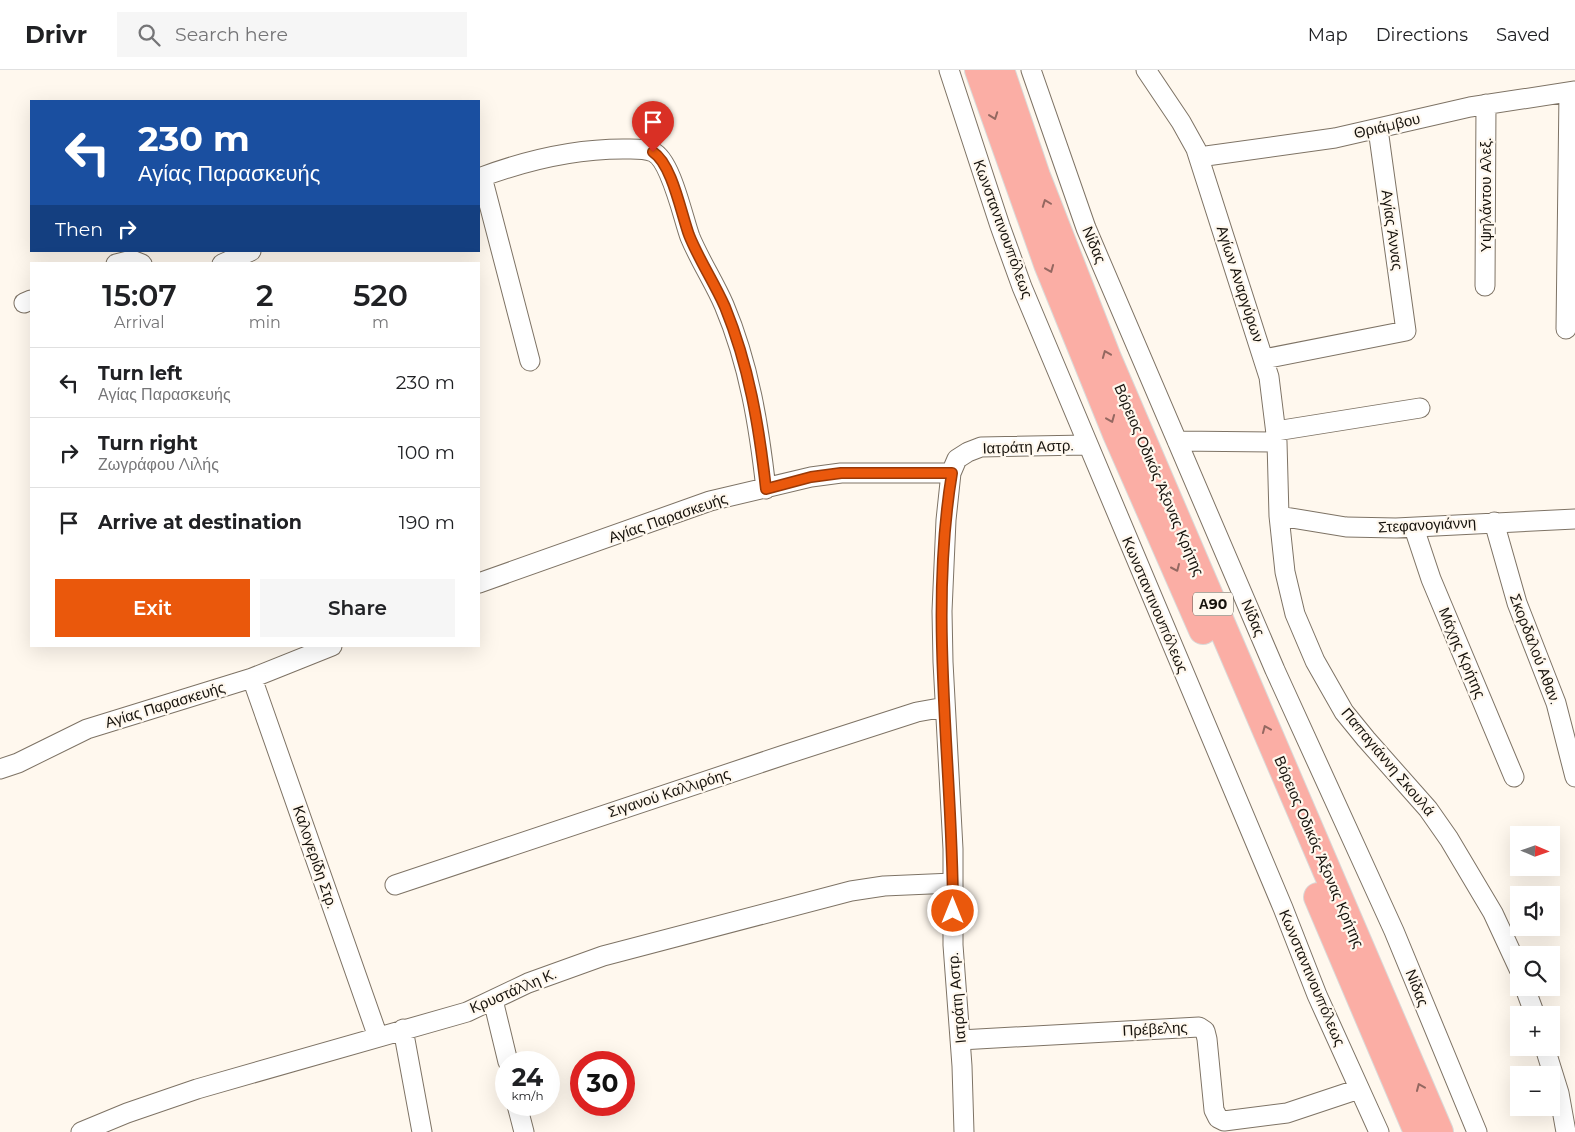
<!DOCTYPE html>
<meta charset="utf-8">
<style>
:root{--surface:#fff;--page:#f6f6f6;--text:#202124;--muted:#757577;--line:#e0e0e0;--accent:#ea580c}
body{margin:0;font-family:Montserrat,sans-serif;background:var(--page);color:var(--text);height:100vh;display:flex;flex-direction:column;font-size:19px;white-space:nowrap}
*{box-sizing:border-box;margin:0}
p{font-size:16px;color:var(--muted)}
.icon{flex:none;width:28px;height:28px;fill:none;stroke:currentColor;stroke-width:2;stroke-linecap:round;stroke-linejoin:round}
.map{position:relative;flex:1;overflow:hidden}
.side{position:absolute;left:30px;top:192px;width:450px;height:385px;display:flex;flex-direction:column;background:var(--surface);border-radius:0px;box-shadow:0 5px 20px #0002}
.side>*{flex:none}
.guide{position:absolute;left:30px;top:30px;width:450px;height:152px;border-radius:0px;box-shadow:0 5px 20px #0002;background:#1a4fa0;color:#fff;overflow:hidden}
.needle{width:32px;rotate:92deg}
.fabs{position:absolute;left:1510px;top:756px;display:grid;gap:10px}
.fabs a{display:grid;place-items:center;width:50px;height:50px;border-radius:0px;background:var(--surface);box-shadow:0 5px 20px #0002;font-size:25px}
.speed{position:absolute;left:495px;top:981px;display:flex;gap:10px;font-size:25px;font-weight:700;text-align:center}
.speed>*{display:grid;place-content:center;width:65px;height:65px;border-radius:50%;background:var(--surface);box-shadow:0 5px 20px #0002;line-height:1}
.speed small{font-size:12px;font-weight:400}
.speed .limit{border:8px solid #d22;background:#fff;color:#111}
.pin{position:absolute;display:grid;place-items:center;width:42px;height:42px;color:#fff;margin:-51px -21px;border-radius:50% 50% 50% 0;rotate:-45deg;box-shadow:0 0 5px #0007}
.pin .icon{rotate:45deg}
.me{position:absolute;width:55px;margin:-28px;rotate:0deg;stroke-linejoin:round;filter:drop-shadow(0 0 4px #0008)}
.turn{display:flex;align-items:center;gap:18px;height:105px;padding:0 25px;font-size:22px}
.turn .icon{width:65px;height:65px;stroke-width:2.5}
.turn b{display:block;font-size:35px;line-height:42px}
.then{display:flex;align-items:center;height:48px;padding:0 25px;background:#0003;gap:10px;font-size:19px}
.eta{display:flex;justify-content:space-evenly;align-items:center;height:85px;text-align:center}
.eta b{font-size:30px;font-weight:600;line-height:35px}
.button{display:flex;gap:10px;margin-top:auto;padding:10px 25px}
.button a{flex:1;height:58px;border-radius:0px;background:var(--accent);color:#fff;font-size:20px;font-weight:600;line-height:58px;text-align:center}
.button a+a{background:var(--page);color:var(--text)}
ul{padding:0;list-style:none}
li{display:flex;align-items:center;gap:15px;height:70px;padding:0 25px;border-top:1px solid var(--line)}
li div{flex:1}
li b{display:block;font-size:19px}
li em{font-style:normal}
header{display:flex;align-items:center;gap:30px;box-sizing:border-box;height:70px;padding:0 25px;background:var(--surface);border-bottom:1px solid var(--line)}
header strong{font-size:24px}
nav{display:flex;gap:28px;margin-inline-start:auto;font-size:18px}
.search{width:350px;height:45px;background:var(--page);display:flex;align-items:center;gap:12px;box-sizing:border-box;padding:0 18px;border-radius:0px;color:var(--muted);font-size:19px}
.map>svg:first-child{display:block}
</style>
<header>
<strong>Drivr</strong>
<div class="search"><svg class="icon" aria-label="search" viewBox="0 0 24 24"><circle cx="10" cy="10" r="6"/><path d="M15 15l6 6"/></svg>Search here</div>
<nav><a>Map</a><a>Directions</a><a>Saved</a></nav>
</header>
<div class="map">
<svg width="1575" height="1062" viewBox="0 0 1575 1062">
<rect width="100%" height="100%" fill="#fff8ee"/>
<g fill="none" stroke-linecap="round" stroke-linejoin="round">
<defs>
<path id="minor" d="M949 0 1000 156 1022 217 1283 838 1317 925 1379 1062
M1031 0 1086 158 1275 600 1394 861 1477 1062
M1146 0 1181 52 1196 79 1269 307 1277 372 1279 446 1285 502 1295 544 1315 591 1344 642 1366 669 1428 739 1449 769 1493 843 1519 899
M1199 87 1335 68 1470 37 1575 21
M482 107 530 291
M479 108C524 91 574 79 623 79 632 79 644 78 653 82 671 90 683 148 690 167 700 191 714 212 724 235 749 294 759 356 766 419
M116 194 132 190 142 194
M222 194 251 181
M1485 216 1486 34
M24 233 31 230
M1566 259 1569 22
M1264 289 1406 261 1378 59
M1276 361 1420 338
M1177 371 1277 372
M1279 446 1346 457 1396 458 1575 449
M1494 452 1517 533 1556 633 1575 707
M1414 458 1431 509 1514 707
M479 513 710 431 811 407 841 403H951
M252 608 378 967
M0 699 18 693 87 659 252 608 332 576
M395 815 784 685 917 642 945 637
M1525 918 1535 945
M493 930 508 992
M403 959 422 1062
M960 970 1199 957 1205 961 1207 969 1214 1040 1218 1048 1224 1051 1287 1043 1359 1019
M1545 978 1559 1023 1566 1062
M517 1035 524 1062
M81 1062 127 1043 197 1019 467 942 528 913 603 886 851 821 884 816 953 813
M964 1062 962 996 953 875V779L943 592 942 541 946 450 951 403 957 389 968 382 981 377 1087 375"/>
<path id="highway" d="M979 0 1048 194 1117 364 1203 560
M1000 0 1036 106 1107 288 1439 1062
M1318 827 1418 1062"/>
</defs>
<!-- minor casing -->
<use href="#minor" stroke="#7e7365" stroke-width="21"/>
<!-- highway casing -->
<use href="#highway" stroke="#dad9d8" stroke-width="30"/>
<!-- minor -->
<use href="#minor" stroke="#fff" stroke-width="19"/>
<!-- highway -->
<use href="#highway" stroke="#fbaea5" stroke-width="28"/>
</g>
<!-- one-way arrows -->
<defs><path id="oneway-chevron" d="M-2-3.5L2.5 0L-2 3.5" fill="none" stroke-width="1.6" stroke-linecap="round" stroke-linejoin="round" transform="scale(1.25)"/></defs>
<g stroke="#946861">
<use href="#oneway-chevron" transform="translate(994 46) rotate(70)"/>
<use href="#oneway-chevron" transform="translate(1046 133) rotate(-111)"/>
<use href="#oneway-chevron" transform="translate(1050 199) rotate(68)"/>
<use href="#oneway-chevron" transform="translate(1106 284) rotate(-112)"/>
<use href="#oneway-chevron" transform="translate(1111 349) rotate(68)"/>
<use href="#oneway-chevron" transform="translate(1176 498) rotate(66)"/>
<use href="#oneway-chevron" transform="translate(1266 659) rotate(-113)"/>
<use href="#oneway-chevron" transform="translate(1420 1017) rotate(-113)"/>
</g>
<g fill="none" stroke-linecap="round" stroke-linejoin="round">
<defs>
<path id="route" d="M653 82C672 94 681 143 689 165 699 190 714 212 725 237 749 296 759 356 766 419L811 407 841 403H952C928 548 953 696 953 841"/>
</defs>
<!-- route casing -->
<use href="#route" stroke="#983908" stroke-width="12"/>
<!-- route -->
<use href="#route" stroke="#ea580c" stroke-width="9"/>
</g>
<g text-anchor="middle" stroke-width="4.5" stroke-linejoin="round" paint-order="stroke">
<!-- shield labels -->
<rect fill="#fff8ee" stroke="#5d5850" stroke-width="1" x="1193" y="522.5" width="40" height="23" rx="4"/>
<g font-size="14" font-weight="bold" fill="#17130d">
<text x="1213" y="539">Α90</text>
</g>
<!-- street labels -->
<g font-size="15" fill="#17130d" stroke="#fff8ee">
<text transform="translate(1387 56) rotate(-13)" y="5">Θριάμβου</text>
<text transform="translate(1486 125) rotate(-90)" y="5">Υψηλάντου Αλεξ.</text>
<text transform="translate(1003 159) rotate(70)" y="5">Κωνσταντινουπόλεως</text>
<text transform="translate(1392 160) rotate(82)" y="5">Αγίας Άννας</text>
<text transform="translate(1094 175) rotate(67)" y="5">Νίδας</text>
<text transform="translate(1240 214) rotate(72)" y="5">Αγίων Αναργύρων</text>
<text transform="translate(1028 377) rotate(-2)" y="5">Ιατράτη Αστρ.</text>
<text transform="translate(1159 410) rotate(67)" y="5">Βόρειος Οδικός Άξονας Κρήτης</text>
<text transform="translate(668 448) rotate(-19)" y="5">Αγίας Παρασκευής</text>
<text transform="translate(1427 455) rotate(-3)" y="5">Στεφανογιάννη</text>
<text transform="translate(1155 535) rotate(67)" y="5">Κωνσταντινουπόλεως</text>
<text transform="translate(1253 548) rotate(67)" y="5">Νίδας</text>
<text transform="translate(1535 579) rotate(69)" y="5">Σκορδαλού Αθαν.</text>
<text transform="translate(1462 583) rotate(67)" y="5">Μάχης Κρήτης</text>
<text transform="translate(165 635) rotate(-17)" y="5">Αγίας Παρασκευής</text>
<text transform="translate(1388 692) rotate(50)" y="5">Παπαγιάννη Σκουλά</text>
<text transform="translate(669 723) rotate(-18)" y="5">Σιγανού Καλλιρόης</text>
<text transform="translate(1319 782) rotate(67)" y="5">Βόρειος Οδικός Άξονας Κρήτης</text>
<text transform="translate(315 787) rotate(71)" y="5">Καλογερίδη Στρ.</text>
<text transform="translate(1312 908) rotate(67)" y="5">Κωνσταντινουπόλεως</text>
<text transform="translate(1417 918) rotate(68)" y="5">Νίδας</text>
<text transform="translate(513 921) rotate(-23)" y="5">Κρυστάλλη Κ.</text>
<text transform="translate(957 928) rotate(-95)" y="5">Ιατράτη Αστρ.</text>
<text transform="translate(1155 959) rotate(-3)" y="5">Πρέβελης</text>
</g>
</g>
</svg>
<div class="fabs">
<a><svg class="needle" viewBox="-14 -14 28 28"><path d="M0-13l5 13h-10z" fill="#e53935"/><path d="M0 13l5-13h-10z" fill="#757577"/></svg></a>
<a><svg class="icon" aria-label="sound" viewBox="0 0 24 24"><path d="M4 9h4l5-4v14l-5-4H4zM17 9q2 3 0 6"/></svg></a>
<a><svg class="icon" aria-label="search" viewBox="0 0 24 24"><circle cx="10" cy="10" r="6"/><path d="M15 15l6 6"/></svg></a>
<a>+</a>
<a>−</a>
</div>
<div class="speed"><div>24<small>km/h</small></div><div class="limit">30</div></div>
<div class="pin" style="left:653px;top:82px;background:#d93025"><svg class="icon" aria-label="arrive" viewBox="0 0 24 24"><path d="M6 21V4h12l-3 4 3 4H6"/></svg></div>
<svg class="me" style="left:953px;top:841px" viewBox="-20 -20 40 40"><circle r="17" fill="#ea580c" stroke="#fff" stroke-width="3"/><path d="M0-11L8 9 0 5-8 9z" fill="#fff"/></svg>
<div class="guide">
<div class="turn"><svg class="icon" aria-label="left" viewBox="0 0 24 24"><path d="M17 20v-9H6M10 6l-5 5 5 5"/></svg><div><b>230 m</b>Αγίας Παρασκευής</div></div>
<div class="then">Then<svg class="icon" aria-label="right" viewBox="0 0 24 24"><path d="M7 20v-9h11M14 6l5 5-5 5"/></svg></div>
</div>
<section class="side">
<div class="eta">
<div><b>15:07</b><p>Arrival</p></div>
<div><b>2</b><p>min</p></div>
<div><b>520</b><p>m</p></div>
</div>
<ul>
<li><svg class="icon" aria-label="left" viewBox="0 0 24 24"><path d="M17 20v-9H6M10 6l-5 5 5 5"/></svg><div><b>Turn left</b><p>Αγίας Παρασκευής</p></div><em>230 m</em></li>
<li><svg class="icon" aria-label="right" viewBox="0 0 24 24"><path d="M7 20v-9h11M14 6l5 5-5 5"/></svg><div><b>Turn right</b><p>Ζωγράφου Λιλής</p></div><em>100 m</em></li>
<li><svg class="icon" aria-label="arrive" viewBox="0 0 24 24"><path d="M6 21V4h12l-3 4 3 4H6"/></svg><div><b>Arrive at destination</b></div><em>190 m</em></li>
</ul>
<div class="button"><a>Exit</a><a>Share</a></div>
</section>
</div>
